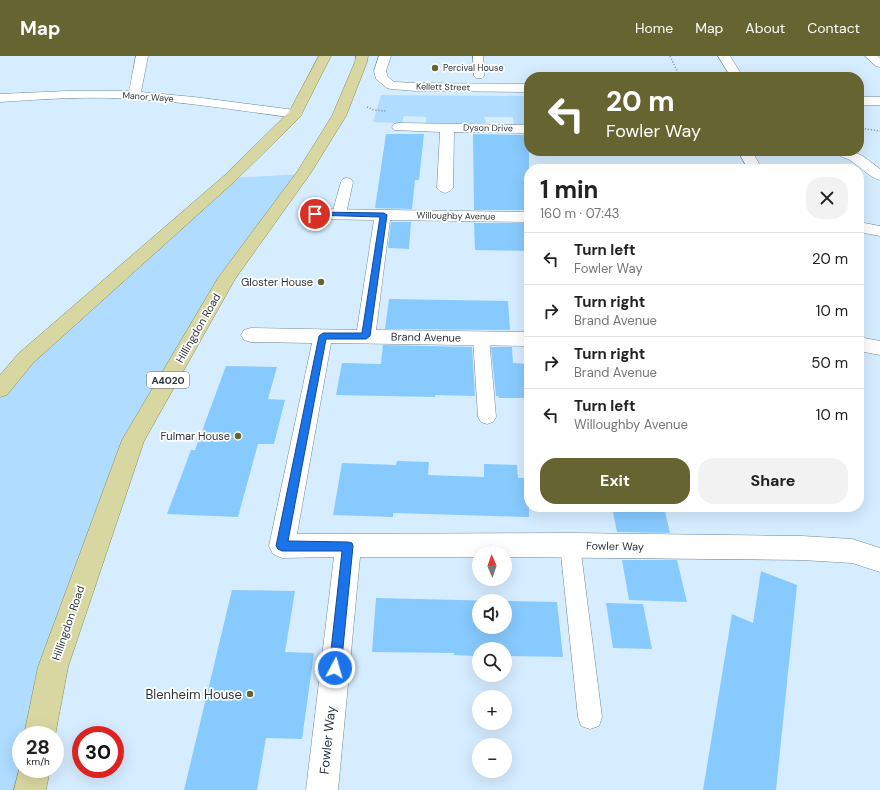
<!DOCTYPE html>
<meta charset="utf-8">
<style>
:root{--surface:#fff;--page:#f2f2f2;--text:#222;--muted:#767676;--line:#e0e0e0;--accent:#666430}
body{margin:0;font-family:"DM Sans",sans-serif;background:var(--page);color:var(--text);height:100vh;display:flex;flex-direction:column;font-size:15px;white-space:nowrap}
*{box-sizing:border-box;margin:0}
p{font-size:13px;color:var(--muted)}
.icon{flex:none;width:22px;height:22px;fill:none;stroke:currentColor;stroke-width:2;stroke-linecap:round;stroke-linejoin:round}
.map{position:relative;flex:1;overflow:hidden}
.panel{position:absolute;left:524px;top:108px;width:340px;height:348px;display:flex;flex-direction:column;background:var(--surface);border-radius:16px;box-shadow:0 4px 16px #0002}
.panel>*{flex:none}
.banner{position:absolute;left:524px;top:16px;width:340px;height:84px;border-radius:16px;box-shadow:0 4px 16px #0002;background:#666430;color:#fff;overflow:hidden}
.needle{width:26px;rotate:358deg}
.fabs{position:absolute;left:472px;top:490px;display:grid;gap:8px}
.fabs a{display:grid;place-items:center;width:40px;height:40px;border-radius:50%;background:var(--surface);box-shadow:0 4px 16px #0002;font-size:20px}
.speed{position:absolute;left:12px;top:670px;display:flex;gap:8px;font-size:20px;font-weight:700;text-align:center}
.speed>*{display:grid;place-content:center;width:52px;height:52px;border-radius:50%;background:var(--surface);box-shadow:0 4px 16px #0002;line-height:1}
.speed small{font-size:10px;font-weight:400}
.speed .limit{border:6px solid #d22;background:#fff;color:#111}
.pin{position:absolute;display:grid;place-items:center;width:34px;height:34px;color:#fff;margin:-17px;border:2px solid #fff;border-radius:50%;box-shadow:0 1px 4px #0007}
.me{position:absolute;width:44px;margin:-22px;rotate:6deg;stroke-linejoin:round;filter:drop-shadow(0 0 3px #0008)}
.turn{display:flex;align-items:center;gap:14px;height:84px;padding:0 16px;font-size:18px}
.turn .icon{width:52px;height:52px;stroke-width:2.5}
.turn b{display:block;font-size:28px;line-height:34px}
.round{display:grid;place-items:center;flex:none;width:42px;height:42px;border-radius:16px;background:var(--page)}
.head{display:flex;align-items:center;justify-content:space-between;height:68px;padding:0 16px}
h1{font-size:24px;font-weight:700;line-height:30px}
.primary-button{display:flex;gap:8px;margin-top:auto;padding:8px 16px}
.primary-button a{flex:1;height:46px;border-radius:16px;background:var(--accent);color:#fff;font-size:16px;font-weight:700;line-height:46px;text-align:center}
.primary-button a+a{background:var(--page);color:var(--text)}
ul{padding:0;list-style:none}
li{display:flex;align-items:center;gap:12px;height:52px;padding:0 16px;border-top:1px solid var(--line)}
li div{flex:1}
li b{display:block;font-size:15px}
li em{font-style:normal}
header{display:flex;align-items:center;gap:24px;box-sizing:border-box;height:56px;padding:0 20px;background:var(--accent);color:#fff}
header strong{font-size:19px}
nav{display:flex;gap:22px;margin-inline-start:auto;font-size:14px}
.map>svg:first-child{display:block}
</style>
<header>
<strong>Map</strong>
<nav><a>Home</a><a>Map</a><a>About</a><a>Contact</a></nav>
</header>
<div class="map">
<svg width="880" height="734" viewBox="0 0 880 734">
<rect width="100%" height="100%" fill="#d6edff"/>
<!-- green -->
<path fill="#afdcff" d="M528 34H529V68H514L513 61H484L486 67H426V61L404 60 402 67 373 66 381 39 528 40Z
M303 118 227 222 133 384 40 679H21V713L30 734H0V333L230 122Z"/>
<!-- building -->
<path fill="#87cafe" d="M386 78H424L419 124H415L412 153 375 152Z
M473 78 529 79V154H474Z
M391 166H411L409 193 388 192Z
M474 167H529V195L475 194Z
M389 243 508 245 510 274 385 273Z
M383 289 472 291 475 340 435 339V341L336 339 342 307 381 308Z
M491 291H512L513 307 529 308V342H499L498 340H496Z
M226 310 277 311 268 343 285 344 274 388H258L238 461 167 458 191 394H195Z
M397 405 429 406 428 419 484 421V408L517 409 518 422H529V461L393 457V461L333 459 342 407 396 409Z
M612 451H664L670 477 617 476Z
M622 504H677L687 546 629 544Z
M761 515 797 529 776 734H703L732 558 753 567Z
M232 534 295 535 285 596 314 597 302 683 266 682 257 734H184Z
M376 542 501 545H479V571H505V545L557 546 563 601 505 600V593H479V600L454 599V597L372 596Z
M606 547 643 548 652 593 613 592Z"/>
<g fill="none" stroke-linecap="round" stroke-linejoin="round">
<defs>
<path id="lane" d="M473 0H483L484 20 482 22H476L474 20Z
M347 122 351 123 353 126 346 158 344 161H334L332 158 341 126 343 123Z
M481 276 487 278 489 282 496 361 493 366 487 368 481 366 478 361 473 282 475 278Z
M570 480 577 482 580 489 602 661 599 670 590 673 581 670 578 661 560 489 563 482Z"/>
<path id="street" d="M136 0H148L141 36 194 41 295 54 300 55 302 58 300 61 295 62C242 55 188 46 134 43 90 40 45 43 0 46V38L67 35H129Z
M379 0H391L386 15 388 21 394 26 416 27 529 28V36L416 35 391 33 387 32 376 23 374 15Z
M718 0H730L743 21H731Z
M865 0H878L880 2V11L876 10Z
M859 41H880V49H859Z
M399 67 529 69V77L454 76 453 132 450 135 445 137 440 135 437 132 440 76 394 74 392 71 394 68Z
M738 95H752L762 113H748Z
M835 95C860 95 860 98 880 113V124C868 121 859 109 848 103 843 101 838 100 835 95Z
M315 153 529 156V166L390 164 376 274 529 276V290L331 287 297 478 570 477 802 480 852 483 880 492V516L852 507 802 504 505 501V497H479V501H360L338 734H306L334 501 282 502 273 498 269 490 312 287 251 286 244 284 241 279 244 274 251 272 357 274 374 164 315 163 309 161 307 158 309 155Z
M859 166 880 170V180L859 176Z
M859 281 880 285V299L859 295Z"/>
<path id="primary" d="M319 0H331L300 61 235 125 33 307 7 339 0 341V319L19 297 225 119 289 56Z
M356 0H368L367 6 346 60 310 118 235 223 144 385 68 611 55 680V679H24L38 611 122 384 218 222 297 116 332 60 355 6Z
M21 706V713H50L46 734H14Z"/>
</defs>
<!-- lane casing -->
<use href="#lane" stroke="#738898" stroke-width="1"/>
<!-- street casing -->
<use href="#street" stroke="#738898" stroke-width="1"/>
<!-- primary casing -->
<use href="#primary" stroke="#8c8c54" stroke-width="1"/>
<!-- path -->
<path stroke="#7b8a97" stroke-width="1.5" stroke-dasharray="1 2" stroke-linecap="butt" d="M670 0 680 21
M367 51 374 54 386 55
M859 72 880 75"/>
<!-- lane -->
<use href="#lane" fill="#fff" fill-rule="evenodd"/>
<!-- street -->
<use href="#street" fill="#fff" fill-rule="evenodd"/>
<!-- primary -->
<use href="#primary" fill="#d9d7a1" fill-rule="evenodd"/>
</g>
<!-- route -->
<path fill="#1a73e8" stroke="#114b97" d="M315 156 384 157 387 159 370 280 366 283H326L288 485 348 486 352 487 353 490 341 612 339 616 335 618 331 616 329 612 342 495H282L278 493 276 490 319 280 323 277H362L380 161 312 159V157Z"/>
<!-- markers -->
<g fill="#666430" stroke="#fff" stroke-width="1.5">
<circle cx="435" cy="12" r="4"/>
<circle cx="321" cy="226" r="4"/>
<circle cx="238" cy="380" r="4"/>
<circle cx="250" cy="638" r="4"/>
</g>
<g text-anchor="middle" stroke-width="3.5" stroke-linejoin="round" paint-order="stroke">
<!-- far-poi labels -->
<g font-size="9" fill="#2b333a" stroke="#fff" text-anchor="start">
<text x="443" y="15">Percival House</text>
</g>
<!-- far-street labels -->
<g font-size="9" fill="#2b333a" stroke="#fff">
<text transform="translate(443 31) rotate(1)" y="3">Kellett Street</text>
<text transform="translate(148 41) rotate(4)" y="3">Manor Waye</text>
<text transform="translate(488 72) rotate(1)" y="3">Dyson Drive</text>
<text transform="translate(456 160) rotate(1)" y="3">Willoughby Avenue</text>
</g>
<!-- shield labels -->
<rect fill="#fff" stroke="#6b7075" stroke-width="1" x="147" y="316" width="42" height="16" rx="3"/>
<g font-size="10" font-weight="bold" fill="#2b333a">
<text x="168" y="328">A4020</text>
</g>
<!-- poi labels -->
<g font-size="11" fill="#2b333a" stroke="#fff" text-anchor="end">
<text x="313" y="230">Gloster House</text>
<text x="230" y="384">Fulmar House</text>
</g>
<!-- street labels -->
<g font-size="11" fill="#2b333a" stroke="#fff">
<text transform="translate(198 272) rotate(-60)" y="4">Hillingdon Road</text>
<text transform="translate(426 281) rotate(1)" y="4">Brand Avenue</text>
<text transform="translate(615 490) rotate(1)" y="4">Fowler Way</text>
<text transform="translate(68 567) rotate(-71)" y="4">Hillingdon Road</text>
</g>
<!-- near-poi labels -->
<g font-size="13" fill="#2b333a" stroke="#fff" text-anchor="end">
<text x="242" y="643">Blenheim House</text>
</g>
<!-- near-street labels -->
<g font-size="13" fill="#2b333a" stroke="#fff">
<text transform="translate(327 684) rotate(-84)" y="5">Fowler Way</text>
</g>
</g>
</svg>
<div class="fabs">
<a><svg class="needle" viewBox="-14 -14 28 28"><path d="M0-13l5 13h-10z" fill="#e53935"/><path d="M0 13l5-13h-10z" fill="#767676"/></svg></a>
<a><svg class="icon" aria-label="sound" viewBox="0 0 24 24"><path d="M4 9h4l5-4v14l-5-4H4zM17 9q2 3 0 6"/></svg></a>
<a><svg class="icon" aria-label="search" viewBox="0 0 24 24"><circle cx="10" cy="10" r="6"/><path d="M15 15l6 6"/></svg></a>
<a>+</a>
<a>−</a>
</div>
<div class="speed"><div>28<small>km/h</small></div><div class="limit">30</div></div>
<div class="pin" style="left:315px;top:158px;background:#d93025"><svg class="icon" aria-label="arrive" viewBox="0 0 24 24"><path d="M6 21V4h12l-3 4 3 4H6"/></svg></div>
<svg class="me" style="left:335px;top:612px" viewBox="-20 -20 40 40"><circle r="17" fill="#1a73e8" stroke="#fff" stroke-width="3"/><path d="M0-11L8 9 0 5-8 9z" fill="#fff"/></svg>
<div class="banner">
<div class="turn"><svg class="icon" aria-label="left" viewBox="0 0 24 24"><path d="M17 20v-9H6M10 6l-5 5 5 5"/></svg><div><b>20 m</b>Fowler Way</div></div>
</div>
<section class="panel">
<div class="head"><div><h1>1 min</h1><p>160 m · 07:43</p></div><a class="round"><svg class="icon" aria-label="close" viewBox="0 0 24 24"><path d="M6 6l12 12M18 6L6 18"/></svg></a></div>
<ul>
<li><svg class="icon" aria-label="left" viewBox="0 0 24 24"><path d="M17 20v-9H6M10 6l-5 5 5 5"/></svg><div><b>Turn left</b><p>Fowler Way</p></div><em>20 m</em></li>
<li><svg class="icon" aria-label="right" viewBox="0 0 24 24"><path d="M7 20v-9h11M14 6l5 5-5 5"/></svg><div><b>Turn right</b><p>Brand Avenue</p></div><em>10 m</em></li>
<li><svg class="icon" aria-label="right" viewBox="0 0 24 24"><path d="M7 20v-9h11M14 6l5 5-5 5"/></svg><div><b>Turn right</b><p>Brand Avenue</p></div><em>50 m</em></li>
<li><svg class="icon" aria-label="left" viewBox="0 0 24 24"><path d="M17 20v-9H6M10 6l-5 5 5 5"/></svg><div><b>Turn left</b><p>Willoughby Avenue</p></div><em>10 m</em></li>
</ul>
<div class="primary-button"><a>Exit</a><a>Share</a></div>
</section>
</div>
